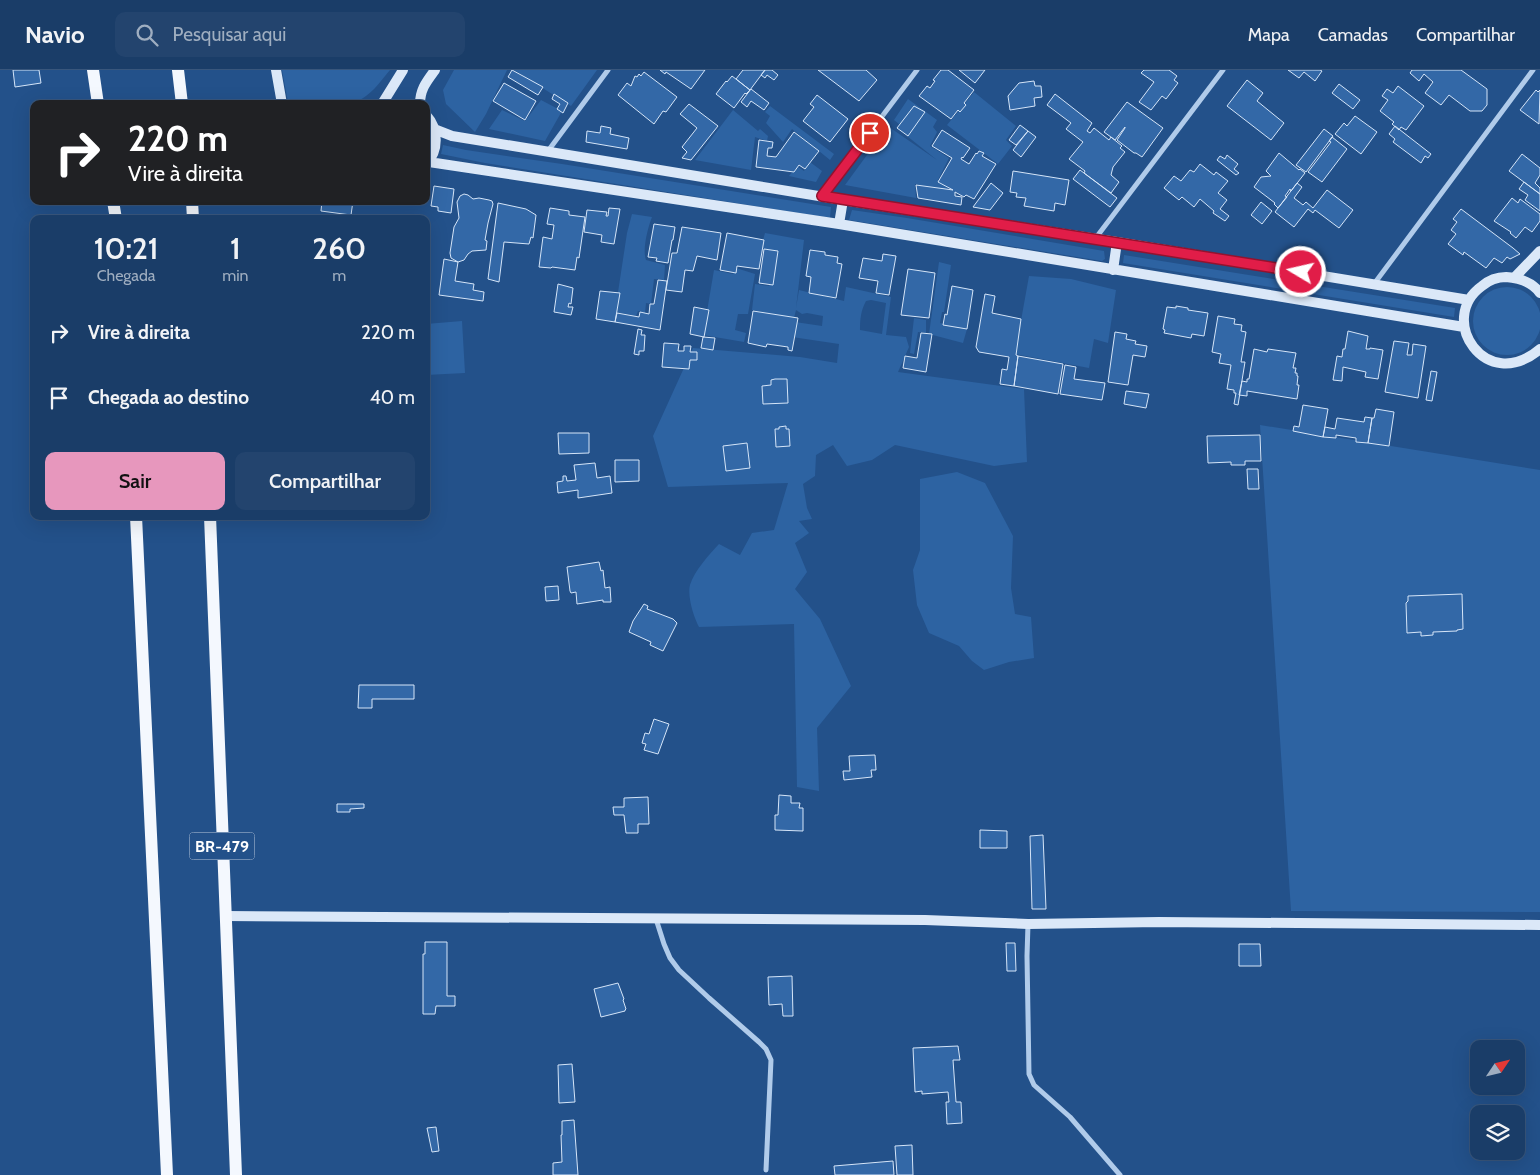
<!DOCTYPE html>
<html lang="pt">
<meta charset="utf-8">
<style>
:root{--surface:#1a3d68;--page:#23446e;--text:#f1f3f6;--muted:#9faec0;--line:#38567c;--accent:#e797bd}
body{margin:0;font-family:Cabin,sans-serif;background:var(--page);color:var(--text);height:100vh;display:flex;flex-direction:column;font-size:19px;white-space:nowrap}
*{box-sizing:border-box;margin:0}
p{font-size:16px;color:var(--muted)}
.icon{flex:none;width:28px;height:28px;fill:none;stroke:currentColor;stroke-width:2;stroke-linecap:round;stroke-linejoin:round}
.map{position:relative;flex:1;overflow:hidden}
.panel{position:absolute;left:30px;top:145px;width:400px;height:305px;display:flex;flex-direction:column;background:var(--surface);border-radius:10px;box-shadow:0 5px 20px #0002,0 0 0 1px var(--line)}
.panel>*{flex:none}
.top-card{position:absolute;left:30px;top:30px;width:400px;height:105px;border-radius:10px;box-shadow:0 5px 20px #0002,0 0 0 1px var(--line);background:#202124;color:#fff;overflow:hidden}
.needle{width:32px;rotate:55deg}
.buttons{position:absolute;left:1470px;top:970px;display:grid;gap:10px}
.buttons a{display:grid;place-items:center;width:55px;height:55px;border-radius:10px;background:var(--surface);box-shadow:0 5px 20px #0002,0 0 0 1px var(--line);font-size:25px}
.pin{position:absolute;display:grid;place-items:center;width:42px;height:42px;color:#fff;margin:-21px;border:2px solid #fff;border-radius:50%;box-shadow:0 1px 5px #0007}
.me{position:absolute;width:55px;margin:-28px;rotate:279deg;stroke-linejoin:round;filter:drop-shadow(0 0 4px #0008)}
.turn{display:flex;align-items:center;gap:18px;height:105px;padding:0 15px;font-size:22px}
.turn .icon{width:65px;height:65px;stroke-width:2.5}
.turn b{display:block;font-size:35px;line-height:42px}
.eta{display:flex;justify-content:space-evenly;align-items:center;height:85px;text-align:center}
.eta b{font-size:30px;font-weight:600;line-height:35px}
.button{display:flex;gap:10px;margin-top:auto;padding:10px 15px}
.button a{flex:1;height:58px;border-radius:10px;background:var(--accent);color:#111;font-size:20px;font-weight:600;line-height:58px;text-align:center}
.button a+a{background:var(--page);color:var(--text)}
ul{padding:0;list-style:none}
li{display:flex;align-items:center;gap:15px;height:65px;padding:0 15px}
li div{flex:1}
li b{display:block;font-size:19px}
li em{font-style:normal}
header{display:flex;align-items:center;gap:30px;box-sizing:border-box;height:70px;padding:0 25px;background:var(--surface);border-bottom:1px solid var(--line)}
header strong{font-size:24px}
nav{display:flex;gap:28px;margin-inline-start:auto;font-size:18px}
.search{width:350px;height:45px;background:var(--page);display:flex;align-items:center;gap:12px;box-sizing:border-box;padding:0 18px;border-radius:10px;color:var(--muted);font-size:19px}
.map>svg:first-child{display:block}
</style>
<header>
<strong>Navio</strong>
<div class="search"><svg class="icon" aria-label="search" viewBox="0 0 24 24"><circle cx="10" cy="10" r="6"/><path d="M15 15l6 6"/></svg>Pesquisar aqui</div>
<nav><a>Mapa</a><a>Camadas</a><a>Compartilhar</a></nav>
</header>
<div class="map">
<svg width="1540" height="1105" viewBox="0 0 1540 1105">
<rect width="100%" height="100%" fill="#23518a"/>
<!-- green -->
<path fill="#2d63a2" fill-rule="evenodd" d="M282 0H390C380 12 370 27 355 32 345 36 301 32 288 32Z
M454 0H507L486 44 475 62 446 34 443 20Z
M514 0H597L571 36Z
M974 22 1016 56 1006 70 1012 76 998 94 947 55Z
M908 29 937 50 933 57 937 62 930 76 949 88 938 110 952 122 915 114 916 128 845 115 886 59 889 57 937 90 907 66 910 63 894 50Z
M541 30 562 41 545 71 489 59 502 40 525 51Z
M770 36 834 84 830 90 792 59 783 72 766 53 770 46 765 42Z
M733 40 758 61 760 59 768 66 767 71 755 67 751 100 695 90Z
M443 75 466 80 562 94 831 137 830 148 485 93 441 84Z
M810 92 822 101 816 112 789 106 797 96 804 101Z
M852 140 907 148 1104 181 1105 189 1102 191 849 150Z
M632 144 652 147C648 157 642 180 646 190L665 195 664 210 654 209 651 234 646 233 645 243 638 241 636 246 615 242 627 163Z
M765 163 804 170 796 238 799 220 844 231 846 217 891 227 886 265 906 267 909 277 898 302 1024 319 1027 392 994 396 895 375 872 390 847 396 833 375 816 385 815 406 803 414 807 438 812 449 799 451 809 463 795 473 807 502 795 519 820 549 851 616 817 658 819 721 797 717 794 554 699 557C694 548 687 526 690 515 694 501 709 485 719 474L740 485 752 463 774 460 788 413 668 417 653 366 693 278 800 287 837 293 839 274 792 267 795 252 822 256 823 246 807 243 802 244 796 240 794 248 752 240 755 214 769 216 775 182 761 178ZM871 230 886 233 882 264 860 260C860 249 861 240 866 231Z
M1124 185 1455 238 1454 247 1123 193Z
M939 192 951 195 944 242H942L940 253 967 259 963 273 929 264Z
M736 198 755 204 748 244H738L735 260 746 263 744 272 703 265 714 200 733 204Z
M1029 206 1071 209 1116 220 1108 273 1094 269 1089 298 1015 284Z
M1473 251a34 34 0 1 1 68 0a34 34 0 1 1-68 0Z
M914 248 926 250V263L918 262 914 284 910 283Z
M462 251 465 303 426 305V254Z
M1260 355 1540 400V842L1291 841Z
M957 402 985 413 1013 466 1011 518 1015 544 1031 547 1034 588 1009 592 984 600 972 591 959 576 929 563 917 535 913 500 920 480V409Z"/>
<!-- building -->
<path fill="#3368a7" stroke="#d5e5f8" d="M13 0H39L41 13 15 17Z
M512 0 543 17 538 25 508 7Z
M660 0H705L691 19 666 2 665 4Z
M743 0H765L750 20 736 9Z
M765 0H772L778 5 774 10 767 5 765 8 761 5Z
M818 0H866L877 10 859 31Z
M941 0H948L974 20 964 33 966 35 960 42 958 40 951 49 919 26 927 16 930 18 935 11 933 10Z
M959 0H985L975 13Z
M1144 0H1169L1177 6 1174 10 1178 13 1166 29 1162 26 1151 40 1139 32 1154 12 1141 3Z
M1288 0H1320L1322 1 1315 11 1304 2 1299 8Z
M1412 0H1461L1487 19V35L1482 41H1470L1449 25 1441 35 1425 23 1433 12 1424 4 1419 11 1410 3Z
M644 2 677 27 666 42 663 41 654 54 618 25 627 13 631 16 635 6 637 7 639 4 641 6Z
M732 6 750 20 746 24 745 23 734 38 716 24 726 11 727 12Z
M1247 10 1263 23 1257 31 1284 53 1271 70 1227 36Z
M1034 11 1035 16H1041L1042 27 1034 28 1035 36 1010 40 1008 26 1013 20 1019 13Z
M504 13 536 31 525 50 493 31Z
M1339 14 1360 30 1353 39 1332 23Z
M1398 16 1424 36 1406 60 1401 57 1399 60 1392 54 1394 52 1380 41 1388 30 1382 26 1387 19 1393 23Z
M751 19 769 33 764 40 751 31 747 37 741 32Z
M1536 20 1538 22 1540 20 1539 54 1520 40Z
M554 24 568 33 563 43 557 39 560 34 552 29Z
M1055 24 1092 53 1087 61 1090 63 1094 58 1109 70 1111 67 1122 76 1120 78 1125 82 1113 97 1111 105 1119 112 1111 123 1084 103 1085 101 1069 89 1083 72 1066 59 1071 53 1047 35Z
M817 25 848 49 830 72 803 51 814 37 810 34Z
M1127 32 1163 58 1142 87 1136 83H1134L1117 70 1125 58V57L1115 70 1104 62Z
M689 34 718 56 691 90 682 88 687 82 682 77 697 58 680 44Z
M914 36 925 42 908 66 897 58Z
M1355 46 1377 62 1361 84 1335 64 1344 53 1347 56Z
M1020 55 1028 61 1016 75 1009 70Z
M601 56 611 58 610 64 629 68 627 79 586 72 587 61 600 63Z
M1395 56 1431 84 1428 88 1425 86 1421 93 1393 72 1395 69 1389 64Z
M1324 59 1333 66 1306 102 1296 95Z
M942 60 970 78 963 88 962 87 961 89 969 94 976 83 977 84 979 81 984 83 982 86 996 94 974 129 966 125 964 127 955 122V126L962 127 961 135 918 128 916 115 953 120 938 112 952 88 932 76Z
M1028 61 1036 67 1021 87 1013 80Z
M794 62 819 81 805 99 799 95 794 102 756 97 759 70 773 72 772 78H768L767 86 776 87Z
M1332 67 1347 79 1322 112 1308 102 1331 72 1329 71Z
M1279 83 1299 100 1300 99 1305 103 1291 121 1290 119 1285 126 1287 127 1278 138 1274 134 1275 133 1254 117 1261 107 1271 106 1266 101Z
M1522 84 1540 98V105L1535 113 1540 118V124L1509 101Z
M1227 85 1238 94 1234 99 1239 103 1236 105 1217 90 1220 86 1225 89Z
M1200 94 1214 105 1216 102 1228 111 1218 123 1227 130 1220 139 1229 146 1225 151 1213 143 1214 141 1200 129 1194 137 1182 127 1179 130 1164 118 1174 106 1181 111 1190 100 1194 102Z
M1080 100 1117 128 1110 137 1073 109Z
M1013 101 1069 110 1065 135 1055 133 1054 141 1024 136 1026 128 1016 127 1017 123 1010 122Z
M1524 112 1540 124V141L1525 130 1528 125 1519 119Z
M991 113 1003 123 990 140 973 137Z
M1297 113 1302 117 1294 128 1303 135 1306 132 1313 138 1327 120 1353 140 1339 158 1315 140 1313 143 1308 139 1294 157 1275 142Z
M434 116 454 119 451 143 438 141V137L431 136Z
M464 124 468 125 473 129 479 128 489 130 492 131 493 134 488 153 485 170 487 171 486 180 472 181 468 184 464 190 458 192 451 188 450 183 454 157 459 148 457 132 460 126Z
M1512 128 1518 133 1520 129 1540 144V151L1532 162 1525 157 1516 168 1510 163 1511 162 1494 151Z
M322 131H353L351 145 321 141Z
M1261 132 1272 141 1262 154 1251 145Z
M498 133 526 139 536 145 533 168 531 167 529 174 504 172 499 212 488 209Z
M550 138 569 141V145L585 147 579 188 577 187 575 200 552 197 551 198 539 197 543 167 552 169 554 155 547 154Z
M609 138 620 139 614 174 601 172 602 165 584 162 587 140 607 142 606 146H608Z
M1461 139 1513 178 1520 184 1510 189 1507 187 1502 193 1494 188 1486 198 1464 182 1463 185 1448 174 1456 164 1451 160 1457 152 1453 149Z
M654 154 675 157 673 170H672L668 193 656 191 657 188 648 187Z
M682 157 721 163 717 190 697 186 693 201 685 200 682 222 666 220 672 183H677Z
M727 163 764 170 759 199 737 196 736 203 720 200Z
M764 179 778 181 773 215 759 213Z
M810 180 825 182V185L838 187 837 193 842 194 836 228 809 223 811 207 806 206Z
M883 184 896 186 889 225 876 223 878 211 859 208 863 188 882 191Z
M444 189 458 192 455 211 474 214 473 220 484 222 483 231 439 225Z
M908 199 935 203 929 248 901 245Z
M658 210 667 211 660 260 615 252 617 243 639 247 640 242 649 244 650 234H654Z
M558 214 573 218 571 234 569 233 568 237H573L571 245 554 242Z
M952 216 973 220 967 259 943 255 945 244 947 245Z
M600 221 620 223 615 252 596 249Z
M985 224 995 226 992 243 1021 249 1016 285 1018 286 1014 316 1000 314 1002 299 1007 300 1009 287 979 282 976 277Z
M1176 236 1188 238V240L1208 243 1204 266 1192 264 1191 268 1164 263 1165 260 1163 259 1167 237 1176 238Z
M694 237 709 240 704 267 690 264Z
M753 241 798 248 792 281 788 280V277L767 274 766 277 748 273Z
M1218 246 1235 249 1234 254 1242 255 1241 261 1246 262 1241 292H1245L1238 335 1234 334 1236 323H1234V320L1227 319 1231 295 1219 293 1221 284 1212 282Z
M638 259 642 260 641 265H645L644 281H639V285L634 284Z
M1348 261 1368 266 1366 279H1370V278L1383 280 1378 309 1365 307 1366 302 1343 297 1342 311 1333 310 1337 286 1342 287 1343 279H1345Z
M1115 262 1127 264 1126 269 1136 271 1135 274 1147 276 1145 287 1133 285 1128 315 1108 312Z
M921 263 932 264 926 302 903 298 905 286 917 288Z
M703 267 715 268 713 280 701 278Z
M1394 271 1409 273 1407 285H1412L1413 274 1426 276 1418 328 1385 322Z
M664 273 679 274 678 281H684V276H691L690 282H697V290H690L689 299 662 297Z
M1254 279 1267 282 1268 279 1296 283 1293 298H1296L1295 303H1297V306H1298L1297 315H1299L1297 329 1247 321V326L1239 325 1242 311 1247 312V309H1249Z
M1018 286 1063 294 1058 324 1014 316Z
M1065 295 1076 297 1074 309 1105 313 1102 330 1060 324Z
M1431 301 1437 302 1432 331 1426 330Z
M775 309H787L788 333 763 334 762 316 771 315V310Z
M1126 321 1149 324 1146 338 1124 334Z
M1303 335 1328 339 1323 367 1293 361 1294 356 1299 357Z
M1376 339 1394 342 1389 376 1368 373 1372 348H1374Z
M1365 347 1372 348 1368 373 1356 372V368L1336 365V368L1323 367 1325 357 1335 359 1337 348 1364 352Z
M786 356V359H789L790 376 776 377 775 359H779V357Z
M558 363H589V383L559 384Z
M1260 365 1261 391H1245V395H1231V392L1208 393 1207 366Z
M747 373 750 398 726 401 723 376Z
M615 390H639V411L615 412Z
M595 393 597 408 610 406 612 423 578 428V420L558 423 557 412 563 411V406H566L567 411 576 410 574 395Z
M1247 399H1258L1259 419H1248Z
M599 492 601 501 603 500 605 518 610 517 611 532H603V530L577 534 576 522 571 523 570 521 567 497Z
M558 516 559 530 546 531 545 517Z
M1462 524 1463 559 1457 560V561L1433 562V565L1421 566V562L1407 563 1406 533 1408 531V526Z
M644 534 648 536 647 539 673 549 677 553 663 581 650 575 651 572 629 562 633 551Z
M359 615H414V629H372V638H358Z
M654 649 669 654 658 684 644 680 646 674 642 673 645 663 649 664Z
M875 685 876 700H871L872 707 844 710 843 701H850L849 686Z
M779 725 791 726V733H800L799 738H803V761L775 760V745H778Z
M648 727 649 754H638V763H626L624 745H614L613 737H624V728Z
M337 734H364V738L350 739V742H337Z
M980 760 1007 761V778H980Z
M1043 765 1046 839H1032L1030 766Z
M425 872H447V926H455V936H436L435 944H423V884H425Z
M1006 873H1015L1016 901H1007Z
M1239 874H1260L1261 896H1239Z
M792 906 793 946H783L782 934 769 935 768 907Z
M618 913 624 929 623 930 626 939 625 940V941L601 947 594 919Z
M958 976 960 990H953L956 1032H961L962 1053 947 1054 946 1032H949L948 1022 922 1024V1021L915 1022 913 978Z
M572 994 575 1032 559 1033 558 995Z
M574 1050 578 1105H553V1093L562 1092 561 1065H562V1051Z
M436 1057 439 1081 432 1082 427 1058Z
M912 1075 913 1105H897L895 1076Z
M893 1091 894 1105H835L834 1096Z"/>
<g fill="none" stroke-linecap="round" stroke-linejoin="round">
<!-- street -->
<path stroke="#b0cbea" stroke-width="5" d="M548 81 608 0
M822 126 917 0
M1095 169 1223 0
M1374 214 1533 0
M656 849 664 874 670 888 679 900 709 928 759 972 766 979 771 990 766 1100
M1028 854 1027 886 1029 1004 1034 1015 1070 1047 1120 1105"/>
<!-- secondary -->
<path stroke="#dbe8f8" stroke-width="10" d="M276 0 282 34
M382 34 403 0
M390 34H408
M420 34C420 19 427 11 435 0
M426 45C439 59 439 81 426 94
M434 59 452 66 843 130 1117 172 1469 230
M429 92 839 154 1464 257
M839 154 843 130
M1113 200 1117 172
M1514 208 1540 181
M1540 223C1532 212 1519 208 1506 207 1497 207 1489 210 1482 216 1436 249 1486 325 1540 279
M225 846 925 850 1028 854 1159 852 1540 855"/>
<!-- primary -->
<path stroke="#f4f8fe" stroke-width="12" d="M93 0 98 34
M178 0 182 34
M113 131 116 149
M192 131 193 149
M136 446 167 1105
M210 446 236 1105"/>
</g>
<g fill="none" stroke-linecap="round" stroke-linejoin="round">
<defs>
<path id="route" d="M870 63 822 126 1301 202"/>
</defs>
<!-- route casing -->
<use href="#route" stroke="#92132f" stroke-width="12"/>
<!-- route -->
<use href="#route" stroke="#e11d48" stroke-width="9"/>
</g>
<g text-anchor="middle" stroke-width="5" stroke-linejoin="round" paint-order="stroke">
<!-- shield labels -->
<rect fill="#23518a" stroke="#bdcbdc" stroke-width="1" x="189.5" y="762.5" width="65" height="27" rx="4"/>
<g font-size="16" font-weight="bold" fill="#fff">
<text x="222" y="782">BR-479</text>
</g>
</g>
</svg>
<div class="buttons">
<a><svg class="needle" viewBox="-14 -14 28 28"><path d="M0-13l5 13h-10z" fill="#e53935"/><path d="M0 13l5-13h-10z" fill="#9faec0"/></svg></a>
<a><svg class="icon" aria-label="layers" viewBox="0 0 24 24"><path d="M12 4l9 5-9 5-9-5zM3 14l9 5 9-5"/></svg></a>
</div>
<div class="pin" style="left:870px;top:63px;background:#d93025"><svg class="icon" aria-label="arrive" viewBox="0 0 24 24"><path d="M6 21V4h12l-3 4 3 4H6"/></svg></div>
<svg class="me" style="left:1301px;top:202px" viewBox="-20 -20 40 40"><circle r="17" fill="#e11d48" stroke="#fff" stroke-width="3"/><path d="M0-11L8 9 0 5-8 9z" fill="#fff"/></svg>
<div class="top-card">
<div class="turn"><svg class="icon" aria-label="right" viewBox="0 0 24 24"><path d="M7 20v-9h11M14 6l5 5-5 5"/></svg><div><b>220 m</b>Vire à direita</div></div>
</div>
<section class="panel">
<div class="eta">
<div><b>10:21</b><p>Chegada</p></div>
<div><b>1</b><p>min</p></div>
<div><b>260</b><p>m</p></div>
</div>
<ul>
<li><svg class="icon" aria-label="right" viewBox="0 0 24 24"><path d="M7 20v-9h11M14 6l5 5-5 5"/></svg><div><b>Vire à direita</b></div><em>220 m</em></li>
<li><svg class="icon" aria-label="arrive" viewBox="0 0 24 24"><path d="M6 21V4h12l-3 4 3 4H6"/></svg><div><b>Chegada ao destino</b></div><em>40 m</em></li>
</ul>
<div class="button"><a>Sair</a><a>Compartilhar</a></div>
</section>
</div>
